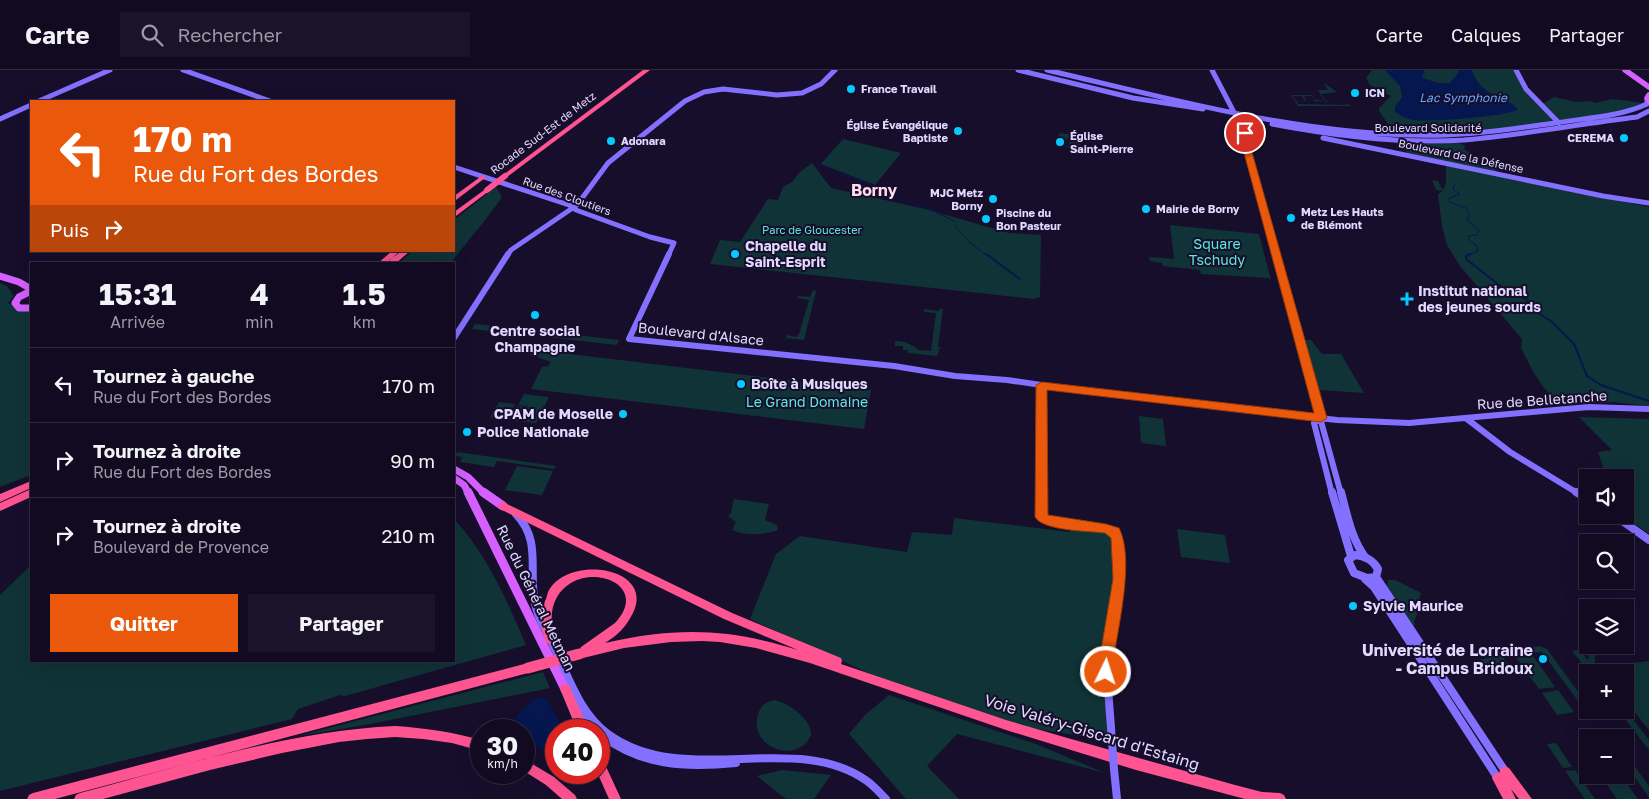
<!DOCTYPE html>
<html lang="fr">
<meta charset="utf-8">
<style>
:root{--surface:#110a21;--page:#1a132a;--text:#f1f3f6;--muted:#9c9aa5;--line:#302b3f;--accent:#ea580c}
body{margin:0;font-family:"Golos Text",sans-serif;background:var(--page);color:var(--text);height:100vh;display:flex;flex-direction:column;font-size:19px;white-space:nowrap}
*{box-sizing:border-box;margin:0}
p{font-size:16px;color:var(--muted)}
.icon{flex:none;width:28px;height:28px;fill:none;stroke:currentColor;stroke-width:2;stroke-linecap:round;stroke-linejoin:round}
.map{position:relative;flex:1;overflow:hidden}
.panel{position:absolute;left:30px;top:192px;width:425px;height:400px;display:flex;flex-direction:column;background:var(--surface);border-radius:0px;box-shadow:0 5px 20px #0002,0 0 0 1px var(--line)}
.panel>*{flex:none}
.top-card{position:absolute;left:30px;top:30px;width:425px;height:152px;border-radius:0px;box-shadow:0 5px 20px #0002,0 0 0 1px var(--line);background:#ea580c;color:#fff;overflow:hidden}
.controls{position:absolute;left:1579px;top:399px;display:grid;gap:10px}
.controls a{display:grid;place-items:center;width:55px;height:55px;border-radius:0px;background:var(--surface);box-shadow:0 5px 20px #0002,0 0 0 1px var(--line);font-size:25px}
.speed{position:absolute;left:470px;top:649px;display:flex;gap:10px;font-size:25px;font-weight:700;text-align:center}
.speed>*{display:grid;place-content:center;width:65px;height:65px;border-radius:50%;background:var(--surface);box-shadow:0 5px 20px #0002,0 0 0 1px var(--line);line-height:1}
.speed small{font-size:12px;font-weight:400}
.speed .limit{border:8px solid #d22;background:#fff;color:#111}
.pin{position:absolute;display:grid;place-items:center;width:42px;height:42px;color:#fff;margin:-21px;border:2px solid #fff;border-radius:50%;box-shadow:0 1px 5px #0007}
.me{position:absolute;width:55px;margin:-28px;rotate:4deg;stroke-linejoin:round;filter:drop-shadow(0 0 4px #0008)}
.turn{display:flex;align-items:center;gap:18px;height:105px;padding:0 20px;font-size:22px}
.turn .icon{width:65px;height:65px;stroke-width:2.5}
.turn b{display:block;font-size:35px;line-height:42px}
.then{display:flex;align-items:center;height:48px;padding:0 20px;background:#0003;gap:10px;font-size:19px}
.eta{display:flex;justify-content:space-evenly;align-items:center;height:85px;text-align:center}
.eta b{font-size:30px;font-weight:700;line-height:35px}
.primary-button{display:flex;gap:10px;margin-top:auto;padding:10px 20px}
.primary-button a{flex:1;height:58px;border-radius:0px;background:var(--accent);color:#fff;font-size:20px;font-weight:700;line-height:58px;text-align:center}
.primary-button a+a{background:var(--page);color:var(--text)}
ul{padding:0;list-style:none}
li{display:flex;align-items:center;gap:15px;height:75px;padding:0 20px;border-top:1px solid var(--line)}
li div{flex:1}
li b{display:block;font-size:19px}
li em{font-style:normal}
header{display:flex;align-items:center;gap:30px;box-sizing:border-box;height:70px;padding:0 25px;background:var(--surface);border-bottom:1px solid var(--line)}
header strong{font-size:24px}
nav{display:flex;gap:28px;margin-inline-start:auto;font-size:18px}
.search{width:350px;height:45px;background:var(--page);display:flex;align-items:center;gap:12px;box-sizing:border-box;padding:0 18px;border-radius:0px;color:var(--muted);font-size:19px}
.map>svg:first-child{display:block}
</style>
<header>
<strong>Carte</strong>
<div class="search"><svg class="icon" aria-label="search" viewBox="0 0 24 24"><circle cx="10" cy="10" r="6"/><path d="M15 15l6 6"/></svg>Rechercher</div>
<nav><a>Carte</a><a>Calques</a><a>Partager</a></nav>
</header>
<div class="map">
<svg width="1649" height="729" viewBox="0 0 1649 729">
<rect width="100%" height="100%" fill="#170e2c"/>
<!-- green -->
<path fill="#103337" d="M1372 0H1516L1519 8 1541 35 1554 27 1576 32 1590 31 1596 33 1612 29 1644 33 1638 39 1499 60 1403 65 1388 54 1379 41V38L1391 26 1370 15 1366 8Z
M1324 13 1337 22 1321 24 1326 31 1329 32H1326L1325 30 1313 32 1315 31 1312 26H1304L1306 31H1309H1303H1305L1302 26H1293L1296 31H1299L1297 32 1298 34 1346 35V33L1351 36H1298L1291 25H1312L1315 30H1324L1318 20H1328Z
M1060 63 1082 66 1080 78 1051 75 1069 76V69L1067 68 1066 71 1057 69Z
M843 69 901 83 875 115 821 94Z
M1394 72 1429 74 1458 72 1466 77 1463 79 1472 84 1478 94 1497 98 1496 102 1408 83Z
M812 93 831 118 925 139 1009 163 1041 165 1040 227 1034 229 710 194 720 170 740 172 768 129 778 130 783 117 792 112 800 102Z
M1446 94 1649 137V336L1613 332 1565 335C1543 325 1532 299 1521 278L1522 269 1460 196 1447 175 1442 156 1438 124 1443 121 1436 120 1432 110 1438 111 1443 120 1446 113Z
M496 117 502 127C486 151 467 171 450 194H397L413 181H454V150Z
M1170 155 1259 164 1271 210 1269 208 1201 204 1200 200 1163 196 1162 193 1150 191 1149 187 1174 189Z
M0 213 7 216 14 226 8 233 31 241V405L0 417Z
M813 220 816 221 804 270 787 268 785 271 787 265 796 267 799 264 809 230 797 228 798 226 810 227Z
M940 238 943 239 938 277 947 279 940 278 937 286 908 283V280H903V276H895V271L905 272 917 278V280L931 281 936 243 924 242V239L939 241Z
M475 254 538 261 536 266 472 259Z
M540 261 619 270 617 275 538 266Z
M1305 270H1311L1322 284H1341L1364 323 1319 320Z
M528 279 871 320 864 359 531 319 542 297 548 296 551 292 526 283Z
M524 324 549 327 536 353 509 350 516 336 537 338 518 335Z
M499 332 515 334 507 349 490 347Z
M1139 346 1163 349 1166 376 1141 373Z
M1579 347 1649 349V464L1623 445H1625V408L1606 406 1598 382 1612 380Z
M457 382 556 396 554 399 497 391 494 397 460 392 462 387 455 386Z
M517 396 553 401 542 425 505 420Z
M734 429 769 434 765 450 777 455 778 460C764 465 745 466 732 460L736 452 728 446 731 443Z
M954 448 1070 462V454L1114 462 1119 501 1106 592 1112 671 1005 654 908 621 750 549 776 484 800 466 907 482 912 462 952 465Z
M454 449C487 484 507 531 526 575L345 626 340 625 298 639 292 649 0 721V525L30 496 31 497V591H454Z
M1177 459 1225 465 1230 493 1181 487Z
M1388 510H1395L1421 523 1418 532 1421 534 1414 552 1415 555H1413L1387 516Z
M1594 575H1606C1594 581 1592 591 1598 602H1589L1572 581 1579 580 1588 590 1590 579Z
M1540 576 1547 579 1587 634 1588 640H1592L1596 645 1589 646 1542 582 1531 583 1555 617 1539 619 1514 585 1503 587 1508 594 1484 597 1479 590 1513 583 1515 580Z
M1649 591V660L1625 630V602H1604L1600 597Z
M543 602 550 618 365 655 298 666Z
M1558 620 1574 642 1557 645 1542 623Z
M889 625 1036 674 1105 703 957 664 927 696 959 729H906L849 664 865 645Z
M775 630C788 633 812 649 811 665 800 693 752 681 757 648 759 637 764 632 775 630Z
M1625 639 1649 670V680L1618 640Z
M1556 673 1572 697 1563 698 1547 674Z
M1625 683 1649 716V727L1625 694Z
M782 700 831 705 814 729H786L757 706Z
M1575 700 1595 729H1585L1565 701Z
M1600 705H1620L1638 729H1617Z"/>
<!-- water -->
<path fill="#05174e" d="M1385 0H1424L1425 3 1422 4 1423 8 1438 13H1450L1458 3V0H1472C1480 27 1502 23 1518 39 1508 47 1429 52 1413 50 1407 49 1401 46 1395 42V37L1402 27 1400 16Z
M540 627 546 628 564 660H556V678C536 690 523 660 515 647L534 629Z"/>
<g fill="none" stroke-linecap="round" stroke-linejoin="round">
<!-- stream-far1 -->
<path stroke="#05174e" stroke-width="1" d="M636 19 677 30 682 26
M816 93 835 102 885 119 909 133 925 137 954 151
M1454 115 1453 119 1460 124 1448 129 1450 132 1466 138 1469 144 1467 150 1479 160 1477 165 1468 166 1469 170 1477 176 1478 181 1467 186
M955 156 969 172 988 186"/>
<!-- stream -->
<path stroke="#05174e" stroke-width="2" d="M986 184 1020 209
M1470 184 1466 186V189L1503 218 1526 229 1529 237 1552 252 1574 274 1587 306 1601 315 1649 331"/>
<!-- secondary-far2 -->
<path stroke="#8470ff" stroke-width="5" d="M183 0 270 31
M1018 0 1133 28 1203 39
M1047 0C1176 30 1313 69 1446 65 1482 64 1519 58 1555 53 1585 48 1619 47 1647 34V29
M1212 0 1238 50 1276 186
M1516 0 1526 19 1559 53
M39 31 110 0
M0 49 31 35
M1272 54C1335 66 1400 74 1464 70 1522 65 1579 54 1637 47L1649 41
M1323 68 1603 126 1649 133
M454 97 569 135 576 140 650 167 674 173 668 186
M507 186 511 180 577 135 608 93 685 31 704 22 723 19 777 25 802 23 821 14 835 0"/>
<!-- secondary-far1 -->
<path stroke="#8470ff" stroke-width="6" d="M669 184 629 269 894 296 955 306 1007 310 1082 321 1337 350 1409 353 1589 337 1649 339
M1275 184 1341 424
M454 268 508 184
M1042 315V424
M1321 348 1314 353 1332 424
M1467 349 1510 382 1579 424"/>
<!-- secondary -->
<path stroke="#8470ff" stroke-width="8" d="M1042 422V447L1047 451 1106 459 1114 462 1117 468 1119 509 1106 592 1112 671
M1332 422 1351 486
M1341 422C1347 444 1351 468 1365 487
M1576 422 1588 429
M516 444C542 471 528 501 535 533 537 548 547 561 553 575 568 605 579 643 608 664 685 720 794 659 867 711 874 716 880 723 886 729
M1614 445 1649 470
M1355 485C1365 486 1373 490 1378 499L1376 507 1367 508 1354 503 1348 490Z
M1376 507 1507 704
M1365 509 1374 517 1499 710
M577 636 595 660
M599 664C642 696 684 698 736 693
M1114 699 1117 729"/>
<!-- primary-far2 -->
<path stroke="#d660ff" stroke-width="5.5" d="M1625 0 1649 17
M1649 25 1647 28 1649 31"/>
<!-- primary-far1 -->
<path stroke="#d660ff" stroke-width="7" d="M0 206 19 212 31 219
M31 221 19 227 15 233 19 238H31
M454 399 468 407 485 424
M454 408 464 415 469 424"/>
<!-- primary -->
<path stroke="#d660ff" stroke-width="9" d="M468 422 565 619
M483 422 503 436"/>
<!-- highway -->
<path fill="#ff5492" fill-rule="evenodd" d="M643 0H650L507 107H503V105Z
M483 105 485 106V108L456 130 454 131V126Z
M487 118 489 119V121L456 146 454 147V142Z
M392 181H400L385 194H377Z
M402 181H410L395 194H389V190Z
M31 411V418L0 432V424Z
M31 419V427L0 441V433Z
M503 432 732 543 841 588 842 591 841 594 1006 650 1071 669 1235 715 1262 722 1280 723 1284 725 1286 729H1245L1136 700 1006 660 810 593 756 578 720 572 702 571 671 572 624 578 579 589 575 587 574 584 575 581 580 579 581 577 615 553C658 507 562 483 552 542 551 551 553 561 555 569L554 572 550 574 546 572C540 559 541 545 545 531 547 528 547 523 549 520 571 484 655 498 633 543 625 558 619 564 605 573 676 557 728 558 798 580L724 549 500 439 498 436 500 433Z
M528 593 532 595 533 598 532 601 528 603 55 729H27L29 725 33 723Z
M565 614 569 615 589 660H577L560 619 561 615Z
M395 656C425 658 452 662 481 670V681L452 673 423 669 395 667 367 669 339 672 282 683 210 700 103 729H74L76 725 80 723C183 696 288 661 395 656Z
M599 688 603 690 621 729H609L597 702H599Z
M524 689 554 707 575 725 577 729H562L546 715 524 701Z
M1505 696 1509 698 1532 729H1519L1511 719 1516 729H1503L1492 708 1494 704 1499 703 1501 698Z"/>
<!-- secondary-bridge -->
<path stroke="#8470ff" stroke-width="8" d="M1112 671 1114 699"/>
<!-- highway-bridge-far1 -->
<path stroke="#ff5492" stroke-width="6" d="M487 120 505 106"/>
<!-- highway-bridge -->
<path stroke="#ff5492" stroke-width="11" d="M528 598 579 584"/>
</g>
<!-- route -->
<path fill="#ea580c" stroke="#983908" d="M1243 61 1249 63 1248 68 1327 348 1321 352 1047 320 1048 445 1106 454 1119 458C1135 489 1118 557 1113 592V602L1111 607 1106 608 1101 607 1099 592 1113 509 1111 468 1105 463C1089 461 1043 461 1035 447L1036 315 1042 312 1314 343 1240 68Z"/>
<!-- markers -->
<g fill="#05c9ff" stroke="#170e2c" stroke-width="2">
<circle cx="851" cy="19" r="5"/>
<circle cx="1355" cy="23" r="5"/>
<circle cx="958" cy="61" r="5"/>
<circle cx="1624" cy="68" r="5"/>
<circle cx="611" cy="71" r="5"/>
<circle cx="1060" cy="72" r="5"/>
<circle cx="993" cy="129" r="5"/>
<circle cx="1146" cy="139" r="5"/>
<circle cx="1291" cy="148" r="5"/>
<circle cx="986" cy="149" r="5"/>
<circle cx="735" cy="184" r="5"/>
<path d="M1404.5 221.5h5v5h5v5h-5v5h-5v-5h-5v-5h5z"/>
<circle cx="535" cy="245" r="5"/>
<circle cx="741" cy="314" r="5"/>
<circle cx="623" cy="344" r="5"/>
<circle cx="467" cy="362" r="5"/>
<circle cx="1353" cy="536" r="5"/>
<circle cx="1543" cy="589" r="5"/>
</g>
<g text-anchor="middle" stroke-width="4" stroke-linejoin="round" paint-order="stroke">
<!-- far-poi labels -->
<g font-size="11" font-weight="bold" fill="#e2d9ff" stroke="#170e2c" text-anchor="start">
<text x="861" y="23">France Travail</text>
<text x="1365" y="27">ICN</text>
<text x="948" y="59" text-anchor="end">Église Évangélique<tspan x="948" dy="13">Baptiste</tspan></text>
<text x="1070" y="70">Église<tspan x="1070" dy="13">Saint-Pierre</tspan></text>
<text x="1614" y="72" text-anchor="end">CEREMA</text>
<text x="621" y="75">Adonara</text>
<text x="983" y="127" text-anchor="end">MJC Metz<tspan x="983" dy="13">Borny</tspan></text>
<text x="1156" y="143">Mairie de Borny</text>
<text x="1301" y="146">Metz Les Hauts<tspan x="1301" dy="13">de Blémont</tspan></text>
<text x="996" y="147">Piscine du<tspan x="996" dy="13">Bon Pasteur</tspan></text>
</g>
<!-- far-street labels -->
<g font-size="11" fill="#e2d9ff" stroke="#170e2c">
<text x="1428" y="62">Boulevard Solidarité</text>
<text transform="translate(543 63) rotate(-37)" y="4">Rocade Sud-Est de Metz</text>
<text transform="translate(1461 86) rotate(12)" y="4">Boulevard de la Défense</text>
<text transform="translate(567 126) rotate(20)" y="4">Rue des Cloutiers</text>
</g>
<!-- far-park labels -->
<g font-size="11" fill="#58ecd8" stroke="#170e2c">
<text x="812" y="164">Parc de Gloucester</text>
</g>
<!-- far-water labels -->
<g font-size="12" font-style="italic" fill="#67a7ff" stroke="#170e2c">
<text x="1463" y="32">Lac Symphonie</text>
</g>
<!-- park labels -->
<g font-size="14" fill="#58ecd8" stroke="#170e2c">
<text x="1217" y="179">Square<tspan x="1217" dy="16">Tschudy</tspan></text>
<text x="807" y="337">Le Grand Domaine</text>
</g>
<!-- poi labels -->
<g font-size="14" font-weight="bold" fill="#e2d9ff" stroke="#170e2c" text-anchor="start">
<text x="745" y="181">Chapelle du<tspan x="745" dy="16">Saint-Esprit</tspan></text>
<text x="1418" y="226">Institut national<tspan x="1418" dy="16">des jeunes sourds</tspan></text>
<text x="535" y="266" text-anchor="middle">Centre social<tspan x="535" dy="16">Champagne</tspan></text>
<text x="751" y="319">Boîte à Musiques</text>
<text x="613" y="349" text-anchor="end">CPAM de Moselle</text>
<text x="477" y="367">Police Nationale</text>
<text x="1363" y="541">Sylvie Maurice</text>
</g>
<!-- street labels -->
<g font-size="14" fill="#e2d9ff" stroke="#170e2c">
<text transform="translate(701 264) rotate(6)" y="5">Boulevard d'Alsace</text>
<text transform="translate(1542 330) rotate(-4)" y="5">Rue de Belletanche</text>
<text transform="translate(536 528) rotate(64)" y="5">Rue du Général Metman</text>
</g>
<!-- far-district labels -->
<g font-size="16" font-weight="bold" fill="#ffdbee" stroke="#170e2c">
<text x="874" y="126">Borny</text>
</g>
<!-- near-poi labels -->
<g font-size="16" font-weight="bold" fill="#e2d9ff" stroke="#170e2c" text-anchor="end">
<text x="1533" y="586">Université de Lorraine<tspan x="1533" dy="18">- Campus Bridoux</tspan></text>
</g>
<!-- near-street labels -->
<g font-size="16" fill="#e2d9ff" stroke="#170e2c">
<text transform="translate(1092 662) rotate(17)" y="6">Voie Valéry-Giscard d'Estaing</text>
</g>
</g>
</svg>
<div class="controls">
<a><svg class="icon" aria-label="sound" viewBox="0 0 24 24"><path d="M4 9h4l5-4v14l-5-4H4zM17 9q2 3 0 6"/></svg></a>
<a><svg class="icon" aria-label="search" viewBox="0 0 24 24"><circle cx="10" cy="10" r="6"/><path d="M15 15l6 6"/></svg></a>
<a><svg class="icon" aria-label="layers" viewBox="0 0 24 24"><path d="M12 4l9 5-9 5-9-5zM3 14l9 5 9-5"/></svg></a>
<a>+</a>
<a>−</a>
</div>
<div class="speed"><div>30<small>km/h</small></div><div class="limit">40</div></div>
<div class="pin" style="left:1245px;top:63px;background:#d93025"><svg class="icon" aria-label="arrive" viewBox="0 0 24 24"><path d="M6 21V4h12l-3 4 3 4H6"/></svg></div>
<svg class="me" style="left:1106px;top:602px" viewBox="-20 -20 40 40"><circle r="17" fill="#ea580c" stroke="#fff" stroke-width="3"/><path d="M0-11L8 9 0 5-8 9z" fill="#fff"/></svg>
<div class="top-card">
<div class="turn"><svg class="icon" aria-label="left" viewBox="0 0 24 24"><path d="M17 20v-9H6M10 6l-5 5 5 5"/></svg><div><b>170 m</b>Rue du Fort des Bordes</div></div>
<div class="then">Puis<svg class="icon" aria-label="right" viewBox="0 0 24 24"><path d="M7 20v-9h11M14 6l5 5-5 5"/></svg></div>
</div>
<section class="panel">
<div class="eta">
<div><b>15:31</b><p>Arrivée</p></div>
<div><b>4</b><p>min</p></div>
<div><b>1.5</b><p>km</p></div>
</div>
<ul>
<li><svg class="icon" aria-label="left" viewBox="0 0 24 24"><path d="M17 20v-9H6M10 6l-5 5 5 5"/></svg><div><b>Tournez à gauche</b><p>Rue du Fort des Bordes</p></div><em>170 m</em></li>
<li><svg class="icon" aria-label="right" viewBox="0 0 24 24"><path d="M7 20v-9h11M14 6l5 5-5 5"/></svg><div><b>Tournez à droite</b><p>Rue du Fort des Bordes</p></div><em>90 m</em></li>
<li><svg class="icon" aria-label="right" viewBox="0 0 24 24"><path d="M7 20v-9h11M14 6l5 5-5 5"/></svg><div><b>Tournez à droite</b><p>Boulevard de Provence</p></div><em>210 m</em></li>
</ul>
<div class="primary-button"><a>Quitter</a><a>Partager</a></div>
</section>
</div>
